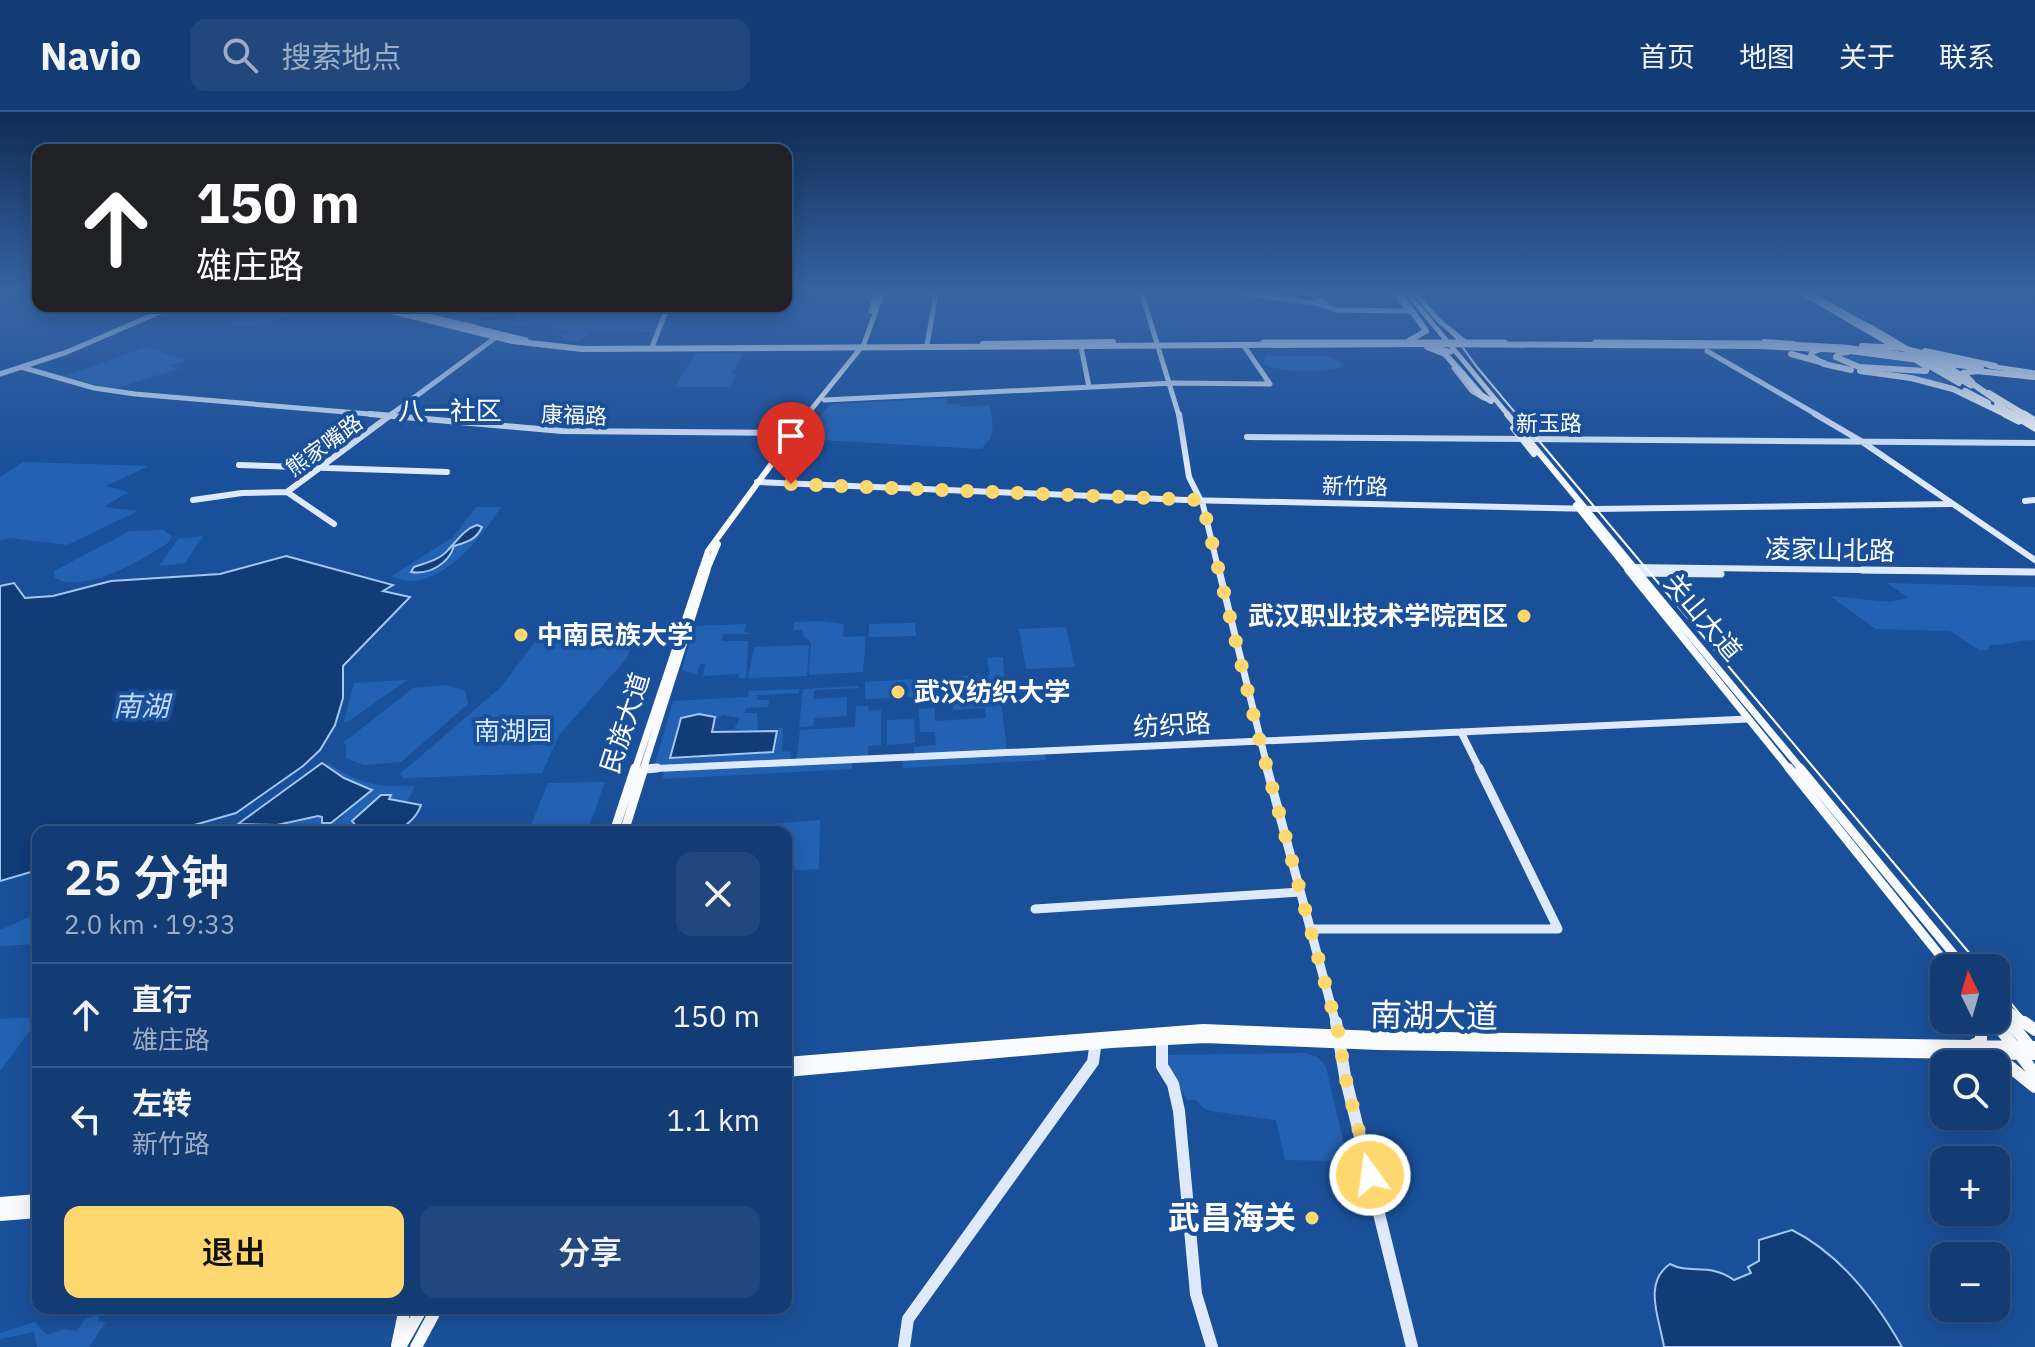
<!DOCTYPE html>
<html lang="zh">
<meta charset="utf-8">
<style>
:root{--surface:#143c74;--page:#21477c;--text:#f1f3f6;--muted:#9dadc5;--line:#335686;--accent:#ffd76f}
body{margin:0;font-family:"IBM Plex Sans","Noto Sans SC",sans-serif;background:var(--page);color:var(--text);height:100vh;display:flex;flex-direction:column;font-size:30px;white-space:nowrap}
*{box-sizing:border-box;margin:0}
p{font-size:26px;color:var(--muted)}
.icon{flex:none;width:44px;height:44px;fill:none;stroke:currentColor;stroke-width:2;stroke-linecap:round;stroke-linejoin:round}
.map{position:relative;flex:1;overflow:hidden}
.sheet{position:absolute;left:32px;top:714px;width:760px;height:488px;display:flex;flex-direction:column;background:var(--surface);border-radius:16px;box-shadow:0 4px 20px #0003,0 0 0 2px var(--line)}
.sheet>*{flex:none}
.banner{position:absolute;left:32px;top:32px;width:760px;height:168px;border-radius:16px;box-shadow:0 4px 20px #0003,0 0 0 2px var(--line);background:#202124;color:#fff;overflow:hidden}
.needle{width:52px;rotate:355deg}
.fabs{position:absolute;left:1930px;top:842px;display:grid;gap:16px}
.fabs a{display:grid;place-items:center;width:80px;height:80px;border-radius:16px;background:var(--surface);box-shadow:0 4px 20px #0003,0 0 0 2px var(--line);font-size:40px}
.pin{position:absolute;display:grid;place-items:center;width:68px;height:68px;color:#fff;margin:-82px -34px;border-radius:50% 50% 50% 0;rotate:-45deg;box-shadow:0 0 8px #0007}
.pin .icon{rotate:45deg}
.me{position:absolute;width:88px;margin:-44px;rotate:346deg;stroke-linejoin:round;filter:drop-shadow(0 0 6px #0008)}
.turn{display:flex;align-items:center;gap:28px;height:168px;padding:0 32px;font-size:36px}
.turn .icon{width:104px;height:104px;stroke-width:2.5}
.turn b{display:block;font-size:56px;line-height:68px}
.round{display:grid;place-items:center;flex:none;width:84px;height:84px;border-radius:16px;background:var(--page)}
.head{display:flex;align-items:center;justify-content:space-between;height:136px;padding:0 32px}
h1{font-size:48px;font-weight:600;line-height:60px}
.primary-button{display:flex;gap:16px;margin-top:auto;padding:16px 32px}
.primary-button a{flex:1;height:92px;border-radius:16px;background:var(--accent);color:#111;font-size:32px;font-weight:600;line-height:92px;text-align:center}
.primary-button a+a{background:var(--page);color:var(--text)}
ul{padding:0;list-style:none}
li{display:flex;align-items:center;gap:24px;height:104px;padding:0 32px;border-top:2px solid var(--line)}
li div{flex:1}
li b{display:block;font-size:30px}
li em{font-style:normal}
header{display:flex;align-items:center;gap:48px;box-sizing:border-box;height:112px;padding:0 40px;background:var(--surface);border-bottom:2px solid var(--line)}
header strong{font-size:38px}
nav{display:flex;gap:44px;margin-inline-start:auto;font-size:28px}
.search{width:560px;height:72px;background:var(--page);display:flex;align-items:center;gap:20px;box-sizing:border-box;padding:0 28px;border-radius:16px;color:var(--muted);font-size:30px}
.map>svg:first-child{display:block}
</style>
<header>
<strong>Navio</strong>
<div class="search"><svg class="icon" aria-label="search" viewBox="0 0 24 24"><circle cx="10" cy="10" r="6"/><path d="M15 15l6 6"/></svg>搜索地点</div>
<nav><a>首页</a><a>地图</a><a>关于</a><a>联系</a></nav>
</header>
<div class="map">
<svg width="2035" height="1235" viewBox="0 0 2035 1235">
<rect width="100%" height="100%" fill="#1a509a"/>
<!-- green -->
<path fill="#2362b3" d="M266 194 299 195C282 208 251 220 230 212Z
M469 194H520L505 195 499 203 478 205 475 209 511 208 509 211 471 213 449 207 456 206Z
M563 194H666L657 220 594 219 577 230 559 228 572 219 547 217 549 213 509 214 518 202 558 201Z
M146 235 186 248 170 254 180 256 175 258 114 277 64 264Z
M1803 239 1905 249 1918 252 1949 272 1823 250Z
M695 241H743L735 257 732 258 731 261 736 262 730 275H675Z
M1266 244H1330L1344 253C1330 262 1277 261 1263 252Z
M946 286 948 292H959L960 295 989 293C994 310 996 325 981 337L803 327 830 292Z
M23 350 149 354 106 374 129 380 103 395 138 399 67 433 9 426 0 429V365Z
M476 395H501C483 423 451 464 415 469 407 470 398 466 390 465L453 425Z
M163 418 172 424 169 430C144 447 84 483 55 466L54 459 130 419Z
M203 424 185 451 159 454 178 427Z
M1887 471 2035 475V528C2019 528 2006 533 1989 533L1988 538H1979L1950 519 1876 517 1830 484 1889 490 1909 486Z
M821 509 844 512 843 525 866 524 863 560 809 563 811 531 802 522 803 518H794V510Z
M915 511 916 524 869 525V512Z
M746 512 744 520 751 522H723L722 529H748L746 566H739V562L703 564 705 552H700L697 563 682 558 694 514Z
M1066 515 1075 555 1026 557 1019 517Z
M638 517 627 546 559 623 542 661 404 666 400 662 501 575 540 523Z
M809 533 807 564 748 566 754 535Z
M1003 545 1005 580 1000 581 1007 638 914 642V635L936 633 935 620H920L919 597 935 596V609L986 606 985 596 953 598 952 582 983 581V572L940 573V565L990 563 987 546Z
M934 566 935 584 907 585 909 577 904 570H896L890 578 895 586 865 587V570Z
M407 568 349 609 344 610 354 571Z
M447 573 465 579 468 592 401 650 364 653 346 646V632L343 631 413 576Z
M859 574V576L814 578V587L847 585V604L814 606 813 614 799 615 803 577Z
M799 577V581L757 583V588H769L768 595 746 596 744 601H757L758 619 734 617 740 606 723 603 716 607V605L700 601 680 606 669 646 774 641 779 616H783L782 639 791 640 790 649 852 648V657L662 667 665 655 654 656 673 589 748 585 749 579Z
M856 594H868L869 599 881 598V633L868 634V645L796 649 800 618 855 615Z
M914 607 915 631 887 633V608Z
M1044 639 1046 648 903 656 902 646Z
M328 651C360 673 377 675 415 674L406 691 392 689 390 683H381L352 709 363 720H230L238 712 277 713 318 704 322 705 321 710 338 708 372 677 344 666 327 654Z
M605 670 587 720H528L548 671Z
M820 708 819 757 786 759V720H768L769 712Z
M38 801V832L0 834V818Z
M38 905V908L0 959V907Z
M1304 941 1318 945 1326 955 1346 1041H1334L1336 1049 1285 1048 1276 1008 1211 999 1202 995 1197 988H1187L1170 959 1167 943Z
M100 1201 97 1209 106 1210 89 1235H37L34 1220 0 1227V1221L35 1210 47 1223 64 1217 77 1219 85 1207Z"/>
<!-- water -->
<path fill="#113c77" stroke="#a2c7f3" stroke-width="2" d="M477 413 482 415C476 428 467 430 454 434 449 451 430 463 411 460L414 455C425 451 440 448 448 438 457 429 464 417 477 413Z
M286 444 393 473 383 479 410 485 343 554V586L335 613 320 638 303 654 236 701 170 720H38V758L0 769V474L14 471 25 486 53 484 111 469 220 462Z
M699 602 715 605 712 620 777 619 773 640 670 646 681 606Z
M322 651 344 666 372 678 331 711H322V705L318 704 277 713 238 712Z
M381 683H391L389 687 421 693C412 720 370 734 352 709Z
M1792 1118C1840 1142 1876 1189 1902 1235H1664C1660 1208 1642 1171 1670 1152 1690 1163 1709 1150 1734 1168L1751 1161 1748 1155 1759 1149V1128Z"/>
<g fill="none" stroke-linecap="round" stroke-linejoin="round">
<!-- secondary-far4 -->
<path stroke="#deeafc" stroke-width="5" d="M1142 182 1179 304
M1246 182 1316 191 1337 198 1409 199
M1311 182 1325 191
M1396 182 1410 200
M1416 182 1438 208 1464 229
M927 233 936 182
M1244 234 1270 272
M652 235 668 194
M1081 235 1089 275
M1707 239 1819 304
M21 255 94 276 135 282 393 304
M1454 256 1472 279 1484 286
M0 262 67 240 174 194
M824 288 1174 271 1270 272
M389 304 495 226"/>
<!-- secondary-far3 -->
<path stroke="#deeafc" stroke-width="6" d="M370 302 562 319 794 321
M1179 302 1189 365 1203 393 1219 460
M1815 302 1861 329 2035 448
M1247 325 2035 331
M239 353 447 360
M757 370 1186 388 1595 397 1952 392
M287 380 392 302
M193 388 242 381 287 380 334 412
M2025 389 2035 388
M1630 455 2024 460"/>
<!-- secondary-far2 -->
<path stroke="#deeafc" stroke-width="7" d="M1219 458 1268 658
M1862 458 2035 460
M1635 461 1721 462
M1461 620 1480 658
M645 657 1748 607"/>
<!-- secondary-far1 -->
<path stroke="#deeafc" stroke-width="9" d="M1267 656 1336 912
M645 657 657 656
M1035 797 1300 780
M1310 817H1558L1479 656"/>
<!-- secondary -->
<path stroke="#deeafc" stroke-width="12" d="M1336 910 1345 964 1412 1235
M1162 923V954L1173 972 1179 999 1196 1182 1212 1235
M904 1235 908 1207 1093 950 1096 929"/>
<!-- primary-far4 -->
<path stroke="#f9fbff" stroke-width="5" d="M1408 182 1509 304
M387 194 526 228
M871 199 876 182
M1869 214 1909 238
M1263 230H1505
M1595 230 1761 231
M1787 232 1844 235 1972 251
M1429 234 1451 240
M1928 248 1971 274
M1989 254 2035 261
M806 304 864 232 882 182"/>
<!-- primary-far3 -->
<path stroke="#f9fbff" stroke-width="6" d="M1507 302 1638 460
M1513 316 1534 342
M1576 393 1630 460
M701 460 708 439 808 302
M706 460 718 432"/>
<!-- primary-far2 -->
<path stroke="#f9fbff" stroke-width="7" d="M1628 458 1790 658
M1636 458 1802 658
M635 658 702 458
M643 658 707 458"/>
<!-- primary-far1 -->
<path stroke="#f9fbff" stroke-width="9" d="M1789 656 1950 856
M1800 656 1965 856
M614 720 635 656
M624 720 644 656
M1996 893 2012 912
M2000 893 2027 912
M1981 908 1982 912
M1993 908 1996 912"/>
<!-- primary -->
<path stroke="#f9fbff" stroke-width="12" d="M1995 910 2035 962
M2010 910 2031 936
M2024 910 2035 918
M1973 933 1981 929V910
M1977 945 2009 954 2035 975
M786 951 1203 918 1377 925 2035 935
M786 959 1111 930 1205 925 1379 932 2035 942
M0 1091 38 1088
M0 1103 38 1100
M397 1234 405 1196
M400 1235 422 1196
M416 1235 437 1196"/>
<!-- highway-far1 -->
<path stroke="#fff" stroke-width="6" d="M1400 182 1415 203
M1813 184 1874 218
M466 213 482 218
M1764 230 1793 232
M983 232 1113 230
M1925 239 1995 254
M1791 242 1824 251
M1860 259 1911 266 1953 277 2009 304
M1462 261 1481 283 1491 289
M1972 270 1963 261 1977 259 2035 265
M1989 281 2027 304"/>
<!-- highway -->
<path stroke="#fff" stroke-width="7" d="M2005 302 2019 309
M2024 302 2035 309"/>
<!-- tram-far1 -->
<path stroke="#fff" stroke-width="2" d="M1414 182 1456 226 1476 254 1982 856
M1996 873 2028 912"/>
<!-- tram -->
<path stroke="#fff" stroke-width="3" d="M2026 910 2035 921"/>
<!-- highway-bridge-far1 -->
<path stroke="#fff" stroke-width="6" d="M1805 182 1896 235
M371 194 512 229 582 237 1418 232 1758 234 1842 238 1981 256
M1410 228 1426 219 1415 203
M1862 234 1902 236 1933 244 2003 293
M1427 235 1445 242 1462 261
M1820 237 1812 240 1811 244 1824 252 1851 258
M1848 240 1839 241 1836 245 1859 255 1926 259 1927 255 1916 248
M1924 251 1959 271
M1965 279 1988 291
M1997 293 2016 304"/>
<!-- highway-bridge -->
<path stroke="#fff" stroke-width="7" d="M2012 302 2035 316"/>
</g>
<!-- sky -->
<linearGradient id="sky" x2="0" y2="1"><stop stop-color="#0e2c55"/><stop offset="0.51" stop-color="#3864a3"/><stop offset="1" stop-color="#3864a3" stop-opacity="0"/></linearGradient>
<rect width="2035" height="354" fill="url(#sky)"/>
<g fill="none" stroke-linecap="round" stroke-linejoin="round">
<!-- route -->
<path stroke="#ffd76f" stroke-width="14" stroke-dasharray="0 25.2" d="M791 372 1198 388 1203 393 1260 630 1339 923 1345 964 1370 1063"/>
</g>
<!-- markers -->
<g fill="#ffd76f" stroke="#1a509a" stroke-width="3">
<circle cx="1524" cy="504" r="8"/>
<circle cx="521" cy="523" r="8"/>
<circle cx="898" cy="580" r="8"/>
<circle cx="1312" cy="1106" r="8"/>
</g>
<g text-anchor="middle" stroke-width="8" stroke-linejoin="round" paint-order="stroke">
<!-- far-street labels -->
<g font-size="22" fill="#fff" stroke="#1a509a">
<text transform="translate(574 303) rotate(2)" y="8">康福路</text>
<text x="1549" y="319">新玉路</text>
<text transform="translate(324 333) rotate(-36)" y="8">熊家嘴路</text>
<text transform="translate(1355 374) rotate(1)" y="8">新竹路</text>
</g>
<!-- far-quarter labels -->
<g font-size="26" fill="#fff" stroke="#1a509a">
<text x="450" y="308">八一社区</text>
</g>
<!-- street labels -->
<g font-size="26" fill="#fff" stroke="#1a509a">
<text transform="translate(1830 438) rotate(1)" y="9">凌家山北路</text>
<text transform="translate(1703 505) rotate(50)" y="9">关山大道</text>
<text transform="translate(625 611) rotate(-72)" y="9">民族大道</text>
<text transform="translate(1172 613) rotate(-3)" y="9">纺织路</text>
</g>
<!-- poi labels -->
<g font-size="26" font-weight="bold" fill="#fff" stroke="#1a509a" text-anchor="start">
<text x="1508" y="513" text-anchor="end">武汉职业技术学院西区</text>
<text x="537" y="532">中南民族大学</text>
<text x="914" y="589">武汉纺织大学</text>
</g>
<!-- park labels -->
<g font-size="26" fill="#d7e7fc" stroke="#1a509a">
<text x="513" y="628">南湖园</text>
</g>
<!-- water labels -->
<g font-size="28" font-style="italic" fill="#bcd7f7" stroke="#1a509a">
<text x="141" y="604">南湖</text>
</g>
<!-- near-street labels -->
<g font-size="32" fill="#fff" stroke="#1a509a">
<text transform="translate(1434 904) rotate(1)" y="11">南湖大道</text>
</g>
<!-- near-poi labels -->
<g font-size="32" font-weight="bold" fill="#fff" stroke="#1a509a" text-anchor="end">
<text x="1296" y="1117">武昌海关</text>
</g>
</g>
</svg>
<div class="fabs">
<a><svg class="needle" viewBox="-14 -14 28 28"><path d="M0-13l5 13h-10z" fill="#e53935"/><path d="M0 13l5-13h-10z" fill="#9dadc5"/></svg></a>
<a><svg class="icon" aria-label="search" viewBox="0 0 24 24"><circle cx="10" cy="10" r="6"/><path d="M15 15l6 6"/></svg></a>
<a>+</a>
<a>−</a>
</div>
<div class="pin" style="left:791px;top:372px;background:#d93025"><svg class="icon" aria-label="arrive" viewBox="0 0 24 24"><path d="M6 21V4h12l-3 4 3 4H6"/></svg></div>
<svg class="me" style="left:1370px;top:1063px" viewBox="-20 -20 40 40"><circle r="17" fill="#ffd76f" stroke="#fff" stroke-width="3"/><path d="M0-11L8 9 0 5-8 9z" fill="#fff"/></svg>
<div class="banner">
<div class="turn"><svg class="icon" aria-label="ahead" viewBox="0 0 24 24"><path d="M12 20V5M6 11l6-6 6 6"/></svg><div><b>150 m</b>雄庄路</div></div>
</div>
<section class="sheet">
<div class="head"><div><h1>25 分钟</h1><p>2.0 km · 19:33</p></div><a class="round"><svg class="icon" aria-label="close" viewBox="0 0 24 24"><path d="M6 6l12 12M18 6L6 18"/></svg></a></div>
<ul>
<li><svg class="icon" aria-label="ahead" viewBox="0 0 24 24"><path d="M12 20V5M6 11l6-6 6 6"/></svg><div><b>直行</b><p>雄庄路</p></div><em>150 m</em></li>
<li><svg class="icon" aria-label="left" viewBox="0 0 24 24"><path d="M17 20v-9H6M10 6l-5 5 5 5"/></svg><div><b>左转</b><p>新竹路</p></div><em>1.1 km</em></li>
</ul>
<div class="primary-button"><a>退出</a><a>分享</a></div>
</section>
</div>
